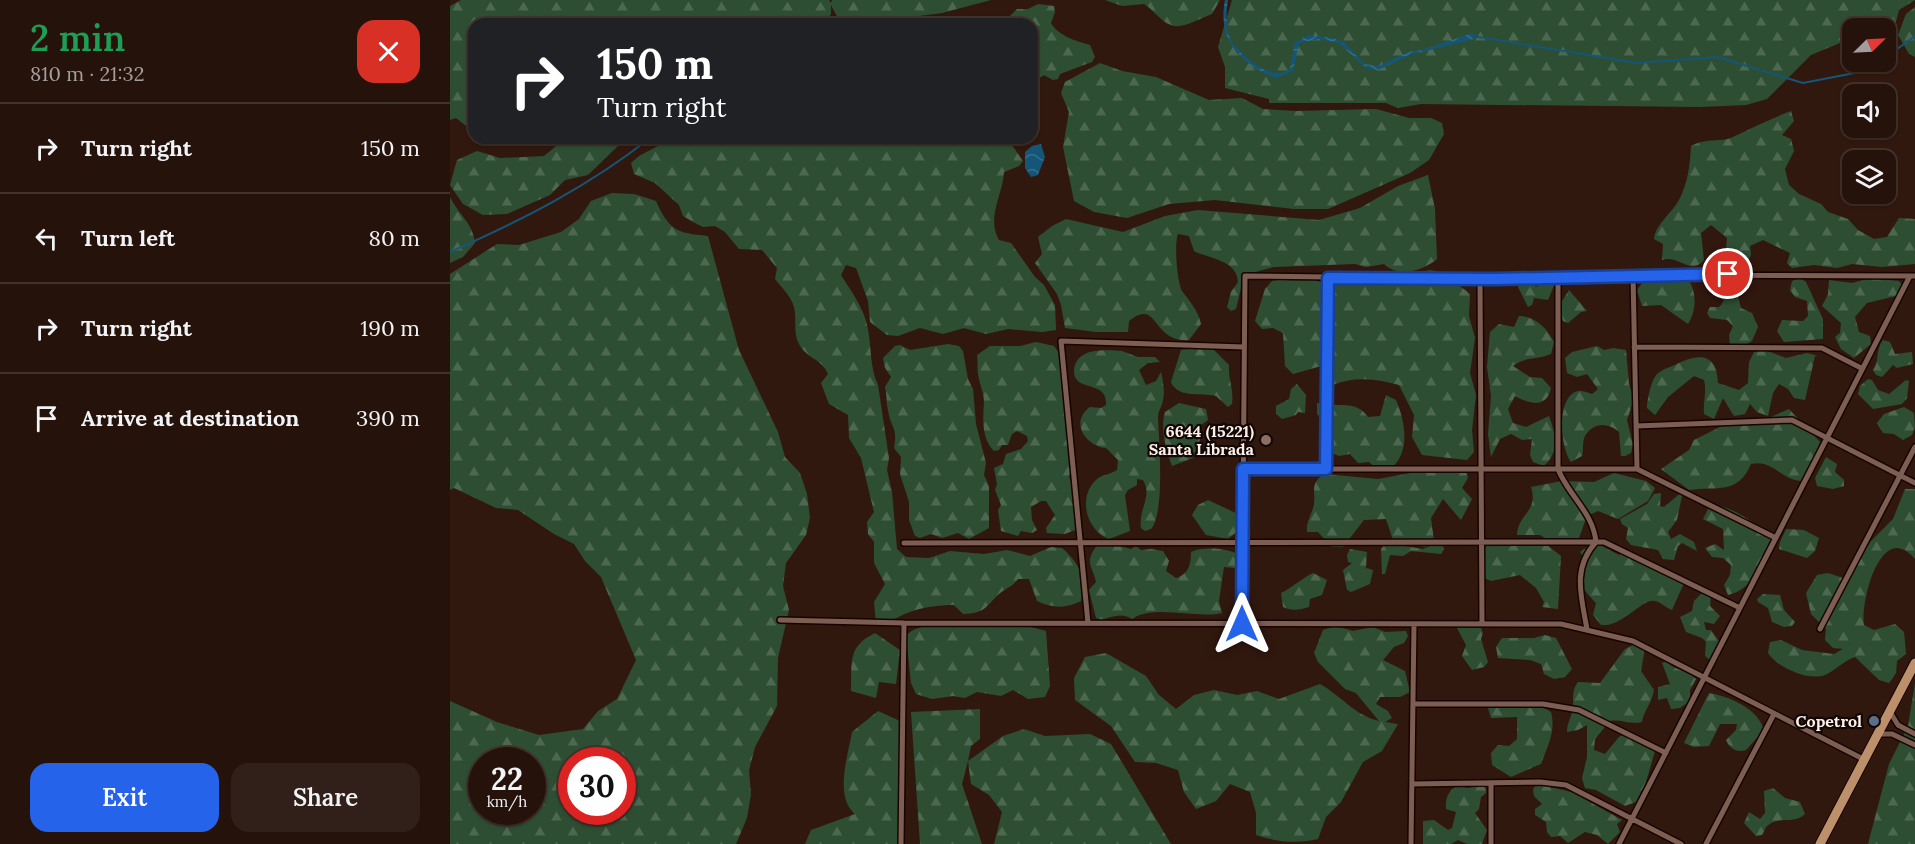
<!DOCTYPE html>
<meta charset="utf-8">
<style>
:root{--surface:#25120b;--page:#312019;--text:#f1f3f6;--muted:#a39e9d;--line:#42322c;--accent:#2563eb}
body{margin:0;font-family:Lora,serif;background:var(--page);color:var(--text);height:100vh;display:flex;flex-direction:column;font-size:22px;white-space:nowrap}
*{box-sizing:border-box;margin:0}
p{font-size:20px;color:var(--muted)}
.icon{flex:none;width:33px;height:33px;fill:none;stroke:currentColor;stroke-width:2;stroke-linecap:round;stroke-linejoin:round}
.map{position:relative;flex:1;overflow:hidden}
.sheet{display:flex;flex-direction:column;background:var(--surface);width:450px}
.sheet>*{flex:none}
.banner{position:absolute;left:18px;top:18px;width:570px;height:126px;border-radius:18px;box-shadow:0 2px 4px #0004,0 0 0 2px var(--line);background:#202124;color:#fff;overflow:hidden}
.needle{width:39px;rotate:66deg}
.controls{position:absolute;left:1392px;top:18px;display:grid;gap:12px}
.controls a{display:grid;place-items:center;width:54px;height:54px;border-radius:12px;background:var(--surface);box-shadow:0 2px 4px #0004,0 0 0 2px var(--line);font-size:30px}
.speed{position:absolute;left:18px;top:747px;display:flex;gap:12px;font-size:30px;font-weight:700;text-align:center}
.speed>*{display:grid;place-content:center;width:78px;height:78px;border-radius:50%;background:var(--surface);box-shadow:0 2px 4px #0004,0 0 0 2px var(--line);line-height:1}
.speed small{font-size:15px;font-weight:400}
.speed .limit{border:9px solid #d22;background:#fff;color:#111}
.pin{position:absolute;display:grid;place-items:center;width:51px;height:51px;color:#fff;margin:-26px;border:3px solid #fff;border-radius:50%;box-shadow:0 2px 6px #0007}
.me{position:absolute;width:66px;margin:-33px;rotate:0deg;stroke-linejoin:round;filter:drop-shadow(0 0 4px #0008)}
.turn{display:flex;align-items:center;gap:21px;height:126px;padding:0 30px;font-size:27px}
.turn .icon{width:78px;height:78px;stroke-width:2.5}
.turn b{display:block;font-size:42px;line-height:51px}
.round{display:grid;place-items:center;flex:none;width:63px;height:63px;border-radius:18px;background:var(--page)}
.summary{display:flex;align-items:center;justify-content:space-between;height:102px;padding:0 30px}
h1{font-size:36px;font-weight:600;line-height:45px;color:#1e9e55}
.primary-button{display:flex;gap:12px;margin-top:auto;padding:12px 30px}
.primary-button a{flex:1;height:69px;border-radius:18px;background:var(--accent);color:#fff;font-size:24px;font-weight:600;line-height:69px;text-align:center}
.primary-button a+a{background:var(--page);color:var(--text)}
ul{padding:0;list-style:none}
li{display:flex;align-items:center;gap:18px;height:90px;padding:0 30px;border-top:2px solid var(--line)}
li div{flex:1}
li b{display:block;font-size:22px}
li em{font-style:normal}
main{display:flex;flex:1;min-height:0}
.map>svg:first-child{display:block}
</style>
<main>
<section class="sheet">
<div class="summary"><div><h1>2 min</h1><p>810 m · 21:32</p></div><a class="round" style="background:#d93025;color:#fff"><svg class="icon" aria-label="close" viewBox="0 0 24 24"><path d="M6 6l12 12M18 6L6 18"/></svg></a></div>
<ul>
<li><svg class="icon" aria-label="right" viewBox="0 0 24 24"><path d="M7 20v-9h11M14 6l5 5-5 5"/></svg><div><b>Turn right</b></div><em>150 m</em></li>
<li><svg class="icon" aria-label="left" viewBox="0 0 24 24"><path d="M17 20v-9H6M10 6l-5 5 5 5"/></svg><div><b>Turn left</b></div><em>80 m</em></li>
<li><svg class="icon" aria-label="right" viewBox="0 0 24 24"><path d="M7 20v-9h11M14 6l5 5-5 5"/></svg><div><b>Turn right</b></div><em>190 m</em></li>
<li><svg class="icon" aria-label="arrive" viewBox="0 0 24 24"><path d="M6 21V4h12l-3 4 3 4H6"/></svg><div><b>Arrive at destination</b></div><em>390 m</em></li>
</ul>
<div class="primary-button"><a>Exit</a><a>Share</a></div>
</section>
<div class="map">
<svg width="1465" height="844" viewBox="0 0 1465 844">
<defs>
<pattern id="forest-firs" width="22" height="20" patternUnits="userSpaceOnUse" patternTransform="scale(1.5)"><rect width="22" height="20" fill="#2e4e33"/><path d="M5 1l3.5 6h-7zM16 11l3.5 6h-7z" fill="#4d6851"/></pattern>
<pattern id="water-waves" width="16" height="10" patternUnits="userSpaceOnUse" patternTransform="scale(1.5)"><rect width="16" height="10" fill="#135678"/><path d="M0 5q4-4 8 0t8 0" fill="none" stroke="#366f8b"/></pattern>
</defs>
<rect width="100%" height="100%" fill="#31180f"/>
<!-- forest -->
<path fill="url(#forest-firs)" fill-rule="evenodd" d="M11 0H379L381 3 382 0H541L492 13 469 16 457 21 435 18 420 24H391L381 5V14L374 24H24V132L6 118 0 120V6Z
M655 0H770L762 14C751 18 731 30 721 25 711 22 703 9 694 4L672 6Z
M782 0H1465L1449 10 1442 37 1436 36V28H1402V38L1361 55 1317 99 1296 105 1250 107 971 104 948 108 936 103H819V99L775 88V67L768 47Z
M588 4 604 6 605 12 601 23C608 36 626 41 640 45L645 57 642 62 610 74 608 79 603 80 594 75 582 83V24H541L555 21 567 9H578Z
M1465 7V57L1459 54 1448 35 1456 14Z
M650 63 672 71 706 77 759 100 792 98 813 109 846 111 926 109 959 118H981L992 123 994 134 979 160 960 173 878 209H844L765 200 719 204 677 218 644 212 624 201 613 147 619 112 611 93 615 82Z
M1341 111 1344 121 1332 135 1341 139 1344 151 1335 169 1339 185 1349 194 1371 204 1378 212 1398 219 1408 230 1424 239 1437 237 1449 218 1465 219V264L1432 267 1402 264 1387 268 1364 265 1342 268 1337 263 1340 253 1313 240 1300 246 1301 255 1292 276 1282 277 1274 269 1277 238 1261 225 1251 233 1254 260C1241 276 1228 254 1212 260L1213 244 1204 239C1206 224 1221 214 1229 200 1238 183 1240 165 1241 146 1258 137 1271 143 1283 137 1302 128 1320 119 1341 111Z
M82 138H180L171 143 138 175 115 180 100 195 57 214 33 215 13 204 0 185 7 160 27 151 50 158 94 156 111 142Z
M223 138H557L573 161 569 166 554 172C553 194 536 218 549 240L561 243 585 277 594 285 605 305 606 330 592 332 558 329 536 334 514 328 493 334 470 328 448 336 437 335 420 322 418 301 406 268 396 265 391 275C401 291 413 307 417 325 422 345 419 366 428 385L439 458 437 470 442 492 447 549 456 557 479 558 500 551 534 554 557 550 580 556 601 547 612 548C629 563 638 579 631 601 615 609 603 608 587 601L579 579H568C562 587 556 588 549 594 535 607 536 613 513 614L504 605C489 605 472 607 457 613 446 618 439 623 426 623L424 602 435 584 424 563V542L418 534 417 522 424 512 411 458 399 438 398 415 379 404 371 383 378 374C372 359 356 358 349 344 343 334 347 318 344 307 341 296 332 288 325 279L327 268 312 250 289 249 275 232 265 226 253 227 243 222 233 216 229 205 205 183 184 174 181 163 189 156Z
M978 175 985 209 987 259C973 271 948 278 934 264L916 267 905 264 824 267 794 275 786 309 781 311 777 307 781 292 788 282C787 260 760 259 744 251L739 236 728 234C724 244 727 282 732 291 740 302 748 310 751 324L739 340C701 343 709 297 679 321L678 332H646L615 328 611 305 607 294 585 263 592 254 588 237 602 226 616 219 673 232 715 216 748 210 869 220 910 208 948 186Z
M162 193 184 194 206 201C219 230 226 233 258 236L289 350 328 432 335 457 350 473 357 494 360 518 356 535 336 563 333 586 339 610 328 658 327 706 305 747 299 770 301 794 297 818 286 844H0V701L47 722 89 735 133 729 148 711 167 699 186 660 151 577 135 561 124 544 104 534 68 510 46 508 4 488 0 490V274L47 244 69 245 111 232 129 219 141 201ZM32 760H82V812H32ZM122 760H172V812H122Z
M0 197C8 214 23 223 25 243L13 257 0 263Z
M980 270 991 272C999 284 1010 284 1020 294L1019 316 1025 338 1020 373 1026 395 1022 430 1024 452 1017 460 972 455 962 437 964 415 949 385C927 379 905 376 883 385L884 363 877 355 875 365 843 374 835 366 833 333 823 328 812 329 805 321 815 289 822 281 833 277 855 276 876 284 898 278 920 281 941 277 952 282 962 281 970 272Z
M1210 274 1237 278C1247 291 1247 310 1238 324L1211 305 1192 306 1187 290 1195 279Z
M1350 278 1356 282 1373 319V339L1334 342 1327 331 1332 320 1353 321 1358 316 1357 301 1345 297 1340 290 1342 281Z
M1420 278 1449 281 1454 288 1446 296 1417 303 1405 317 1409 332 1420 336 1421 344 1404 358 1391 349 1385 337 1390 333 1391 323 1372 306 1378 294 1379 280 1402 283Z
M1070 279 1081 280 1086 287 1096 281 1105 283 1098 300 1084 298 1082 305 1078 307 1068 287Z
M1274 281H1284L1291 308 1302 313 1308 327 1302 341 1290 348 1280 345 1279 335 1283 326 1277 320 1260 318 1257 313 1260 307H1269C1276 301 1274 296 1270 288Z
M1119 290 1137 311 1131 312 1118 323 1113 321 1109 306Z
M1069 316C1085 316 1097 328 1104 342L1101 354C1087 360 1076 356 1063 366L1080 377 1092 378 1101 388C1097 409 1079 404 1065 396L1058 409 1063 423 1076 427 1099 416C1106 435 1110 451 1094 466L1083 462 1080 455 1082 439 1072 440 1061 434 1050 439 1041 457 1038 434 1041 396 1037 367 1040 332 1049 324 1064 327Z
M1433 340 1440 342 1445 354 1462 352 1463 364 1447 368 1443 365 1432 377 1426 375 1423 370C1430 361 1425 350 1433 340Z
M586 342 604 346 611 356 621 433 618 448 623 460 619 477 626 493 623 505 627 518 625 530 615 534 597 533 596 528 605 515 596 501H591L581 507 582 520 587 530 582 533 571 531 568 536 551 531 548 510 551 505 545 490 547 484 544 468 553 464 556 454 571 449 578 441 577 436 567 431 562 434 558 445H552L549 450 544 451C531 438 533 418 534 402 534 393 529 382 528 374 527 367 528 362 527 355L540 346H570Z
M498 344 509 346 513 351 518 379 523 389 526 424 536 463 534 475 539 486V528L519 539 508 533 492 538 481 534 470 538 465 536 459 520V502L450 474 451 457 444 448C448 425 441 430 438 410 436 402 437 395 435 387L441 377 435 368 433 358 445 346 450 345 460 350Z
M760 346 779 365C778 379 784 389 782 404L778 407 766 396C752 392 728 399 721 382L731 350Z
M1147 346 1154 350 1163 348 1176 350 1179 384 1184 399 1177 420 1183 444 1181 453 1175 456H1171L1169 432C1158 422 1143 422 1135 436 1132 441 1134 450 1132 456L1121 462C1110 448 1106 396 1128 391 1132 390 1138 393 1142 394L1148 389 1137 374 1127 377 1117 373 1115 358 1122 352Z
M1315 350 1336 358 1357 353 1368 356H1365L1355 400 1344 398 1338 389 1329 384 1323 393 1318 416 1307 412 1300 404 1295 414 1284 416 1273 398 1264 419 1254 414C1253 401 1257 392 1254 380L1244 376 1218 397 1205 415 1197 408C1197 401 1201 382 1205 377 1209 370 1218 368 1225 365 1248 353 1267 352 1268 383L1289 390 1298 383 1299 362 1304 352Z
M672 351 688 357H705L710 362 698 363 689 370 696 385 706 381 711 372C713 380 715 392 713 400 712 407 708 410 708 418 709 440 715 514 701 529L695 531 691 528C688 509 703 497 693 480L687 479V485L678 490 675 495 680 531 659 539C637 531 627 498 646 480 652 474 660 475 667 470L668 460 656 448C636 446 619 422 640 407L651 408 656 405C657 386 641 389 629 382 625 378 624 376 624 370 627 347 655 350 672 351Z
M1418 379 1422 380 1428 390 1439 394 1456 380 1459 381 1457 398 1452 404 1423 409 1408 394 1410 386Z
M847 384 856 395 855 413 848 412 846 415 832 419 826 414V406L839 399 841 389Z
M936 395 946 400C956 423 961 455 938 471L927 469 919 462 908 463 900 454 889 456 879 452 881 430 867 414V403C887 408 906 399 918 417L930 416Z
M729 403 756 409 758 420 751 425V437L743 458 722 466C716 450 710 428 715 412Z
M1454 407 1464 413 1465 427 1462 435 1453 440 1444 434 1433 433 1427 423 1434 414Z
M1339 409 1370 442 1363 463 1351 481C1331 480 1323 459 1301 464 1288 495 1267 486 1239 490L1211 469 1239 450 1244 440 1274 425 1307 423Z
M1376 457 1387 464 1385 472 1394 480V486L1383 489 1367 486 1365 478Z
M983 469 1016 471 1018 478 1012 488 1022 499 1011 520 993 499 981 518 984 541 975 547 943 540 936 519 914 520 893 547H882L868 532H857C856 521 862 515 864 504 866 490 859 485 874 474L928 479Z
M1164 473 1196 481 1205 488 1198 501 1168 519 1148 511 1137 516 1129 538 1108 546 1090 535H1067C1068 513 1089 512 1081 487L1112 481 1144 482Z
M1455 489H1465V559C1431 518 1410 602 1414 625L1424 630 1445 624 1454 632 1456 654 1447 661 1446 673 1439 683 1429 680 1405 657C1393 661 1387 669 1377 674 1360 683 1327 667 1318 653L1320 642 1331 640 1352 650 1384 654 1393 649 1383 648 1375 640 1376 629 1361 614 1356 593 1367 575 1378 573 1399 580 1420 542 1443 519Z
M1233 491 1227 520 1218 532 1221 539 1230 534 1244 542 1247 551 1232 543 1228 546 1224 560 1213 559 1208 550 1181 545 1176 539 1178 528 1172 524 1170 519 1197 504 1204 494 1211 493 1210 506 1214 507Z
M758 500 790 515V529L778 539 756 535 742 515 748 505Z
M1269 506C1289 510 1304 525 1322 534L1324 546C1313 565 1301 590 1278 595L1274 585 1280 575 1281 565 1273 558 1262 557 1255 548 1265 544 1274 550 1273 529 1253 519 1258 509Z
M1336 529 1354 530 1369 538 1365 551 1357 558 1329 549 1330 542Z
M1038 542H1093L1111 556 1108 609 1092 607 1094 602 1086 588 1070 575 1041 581 1034 578 1032 555Z
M1144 542 1169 555 1174 552 1188 555 1197 563 1234 583 1222 610C1216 608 1211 602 1205 601 1193 597 1173 627 1151 625L1143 615 1146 603C1131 587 1127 584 1137 562L1130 552Z
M936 543 973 549 982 545 993 546 994 549 991 554 961 551 953 556 940 555 935 574H932L931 549Z
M663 544 681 549 686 546 691 550 701 549 713 551 719 561 716 571 726 578C739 574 741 564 741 552 753 546 780 548 791 556V561L785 568 774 567 769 601 772 613C746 619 704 604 682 619 672 612 661 617 651 620L646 618 639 590 646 582C642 564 634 564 647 545Z
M900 549 917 552 916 568 923 570 920 584 901 592 897 590 893 570 902 563 898 562 897 555Z
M863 573 877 580 872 595 860 599 859 607C849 610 842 611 833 607L831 593C843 587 851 579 863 573Z
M1252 593 1261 596 1260 606 1270 616 1264 624 1254 622 1256 630H1261L1272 645 1269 659 1261 661 1255 656 1256 642 1252 638 1236 632 1230 617 1242 611 1244 601Z
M1313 594 1330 595 1334 610 1345 622 1342 626 1334 627 1322 622 1318 608 1308 602 1307 599Z
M510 623 577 626 596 631 600 686 595 697 578 699 563 690 551 696 527 692 515 698 503 696 482 699 466 694 461 683 456 636C468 622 493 626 510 623Z
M1029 623 1033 633 1031 639 1038 662 1034 667 1022 670 1012 656 1016 645 1007 628V626Z
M886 626 903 631 923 627 935 632 956 631 958 636 954 643 944 647 933 660 955 671 960 692 950 697H930L926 704 938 711 942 718 935 722 948 724 932 751 913 762 891 802 876 817 868 839C848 844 827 842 806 835V813L800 792 780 784 766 801 746 809 734 792 728 770 706 763 685 762 661 726 625 700 624 678 635 657 656 653 696 676 709 695 726 709 744 695 764 690 787 695 807 691 829 699 870 684C893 697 904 715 929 721L906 693 895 689 868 662 864 653 873 630Z
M425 633 450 650 446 684 429 682 426 698 401 691C402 662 397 647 425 633Z
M1095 635 1106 638 1122 669 1115 677 1104 679 1094 674 1091 664 1080 660 1048 658 1046 647 1052 638H1084Z
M1185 644 1195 648 1191 671 1204 690C1202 703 1194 710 1192 722 1180 725 1172 719 1160 721L1145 739 1144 750 1155 754 1169 737 1178 731 1195 747 1205 751 1196 782 1186 802 1175 806 1146 790 1135 788 1132 778 1137 757V725L1128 730 1117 732C1117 724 1120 720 1122 712 1125 700 1120 693 1128 682L1150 683 1175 649Z
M1216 661C1225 671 1236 669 1246 679L1240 690V701L1230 708 1221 709 1217 698 1208 700V687L1220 684 1212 663Z
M1465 683V844H1418L1439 764 1458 726Z
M1259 693C1278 696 1308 708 1314 730L1296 750C1287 753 1280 749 1276 740L1286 730 1287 724H1270L1259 746 1244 747 1234 743Z
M1048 703 1091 706 1101 712C1106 731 1098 745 1091 764L1061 777 1042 765 1041 753 1048 745 1059 746 1067 739V717L1041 718 1038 708Z
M530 709V739L521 746 518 761 553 736 574 729 595 736 640 734 661 744 721 844H544L552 812 539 795 521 784 518 761 512 784 532 844H470L461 712Z
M428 711 452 722 450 844H355L361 830 405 814C384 796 398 756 402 732Z
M1087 784 1122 792 1172 820 1167 824 1170 832 1158 844 1147 835 1135 832 1118 843 1110 836 1101 837 1097 832 1096 822 1085 815V809L1092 804 1084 796 1083 789Z
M1032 785 1036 788V793L1031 797 1029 809 1025 813 1037 830 1032 844H1017L1008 840 1001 844H973V821L984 820 998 830 1002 828 1006 812 996 809C995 800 998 790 1007 786L1018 788Z
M1323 788 1335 798 1350 802 1355 814C1344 825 1329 815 1317 826 1315 828 1314 832 1312 835L1306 836 1294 823 1299 812 1310 819 1315 813 1314 791Z"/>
<!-- water -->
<path fill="url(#water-waves)" d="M775 0H778C776 12 775 31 782 42 791 56 823 83 840 69L845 42 859 35 883 38 895 43 914 64 929 66 958 52 972 50 1023 33 1024 39 960 55 928 70 916 68 889 43 869 39 849 43 843 71 827 78C791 65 767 40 775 0Z
M591 144 595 157 588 175 581 177 575 168V152L582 146Z"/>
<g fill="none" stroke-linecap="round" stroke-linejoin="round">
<!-- stream -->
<path stroke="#135678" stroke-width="2" d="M1022 36 1187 63 1267 57 1353 83 1415 71 1428 62
M1436 57 1465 36
M0 252C71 221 139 186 200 138"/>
<defs>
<path id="street" d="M1183 275 1187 469
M1108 277V469C1118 495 1143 512 1146 542 1122 568 1131 596 1137 629
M1030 279 1032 624
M1184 347 1372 348 1411 368
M1186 426 1342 420 1465 483
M793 469H1187L1326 538
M876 469 878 278
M454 543 1154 542 1290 608
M330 620 454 623 1111 624 1183 641 1415 760
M638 623 611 341 794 347
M792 624 795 276 1045 279 1183 275 1465 276
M1370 629 1465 447
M963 704H1093L1129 710 1216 753
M1440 712 1448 725 1465 734
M1429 734H1442L1465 745
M1041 783V844
M962 784 1090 782 1116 785 1231 844
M451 844 454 623
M961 844 964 624
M1169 844 1460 276
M1256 844 1324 714"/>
<path id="primary" d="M1370 844 1465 663"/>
</defs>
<!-- street casing -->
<use href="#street" stroke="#180300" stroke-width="8"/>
<!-- primary casing -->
<use href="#primary" stroke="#180300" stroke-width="11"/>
<!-- street -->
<use href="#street" stroke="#7d5e53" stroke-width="5"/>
<!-- primary -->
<use href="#primary" stroke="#bd906c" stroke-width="9"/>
</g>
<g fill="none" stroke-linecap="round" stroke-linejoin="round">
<defs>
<path id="route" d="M792 624 793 469H876L878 278 1045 279 1278 274"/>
</defs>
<!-- route casing -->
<use href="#route" stroke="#184099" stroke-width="15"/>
<!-- route -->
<use href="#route" stroke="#2563eb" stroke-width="10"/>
</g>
<!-- markers -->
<circle fill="#8d6e63" stroke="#110704" stroke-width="2" cx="816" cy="440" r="6"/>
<circle fill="#5c6f8a" stroke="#110704" stroke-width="2" cx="1424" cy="721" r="6"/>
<g text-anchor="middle" stroke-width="4.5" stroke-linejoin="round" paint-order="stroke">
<!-- poi labels -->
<g font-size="16" font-weight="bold" fill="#fff0eb" stroke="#110704" text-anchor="end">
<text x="804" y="437">6644 (15221)<tspan x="804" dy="18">Santa Librada</tspan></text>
<text x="1412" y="727">Copetrol</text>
</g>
</g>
</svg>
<div class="controls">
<a><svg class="needle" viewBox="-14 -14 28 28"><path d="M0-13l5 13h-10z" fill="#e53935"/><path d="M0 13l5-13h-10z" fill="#a39e9d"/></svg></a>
<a><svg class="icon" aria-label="sound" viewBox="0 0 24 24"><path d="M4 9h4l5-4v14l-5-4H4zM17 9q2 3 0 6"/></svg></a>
<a><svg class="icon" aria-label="layers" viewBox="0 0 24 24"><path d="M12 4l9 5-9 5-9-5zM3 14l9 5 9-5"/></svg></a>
</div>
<div class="speed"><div>22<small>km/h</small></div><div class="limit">30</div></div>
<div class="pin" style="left:1278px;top:274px;background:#d93025"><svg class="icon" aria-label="arrive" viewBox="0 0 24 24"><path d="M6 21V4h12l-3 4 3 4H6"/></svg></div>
<svg class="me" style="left:792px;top:624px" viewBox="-20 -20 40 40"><path d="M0-17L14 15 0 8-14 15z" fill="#2563eb" stroke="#fff" stroke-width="4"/></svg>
<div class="banner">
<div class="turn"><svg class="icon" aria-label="right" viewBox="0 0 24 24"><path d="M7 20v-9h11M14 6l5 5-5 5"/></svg><div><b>150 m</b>Turn right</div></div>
</div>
</div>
</main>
